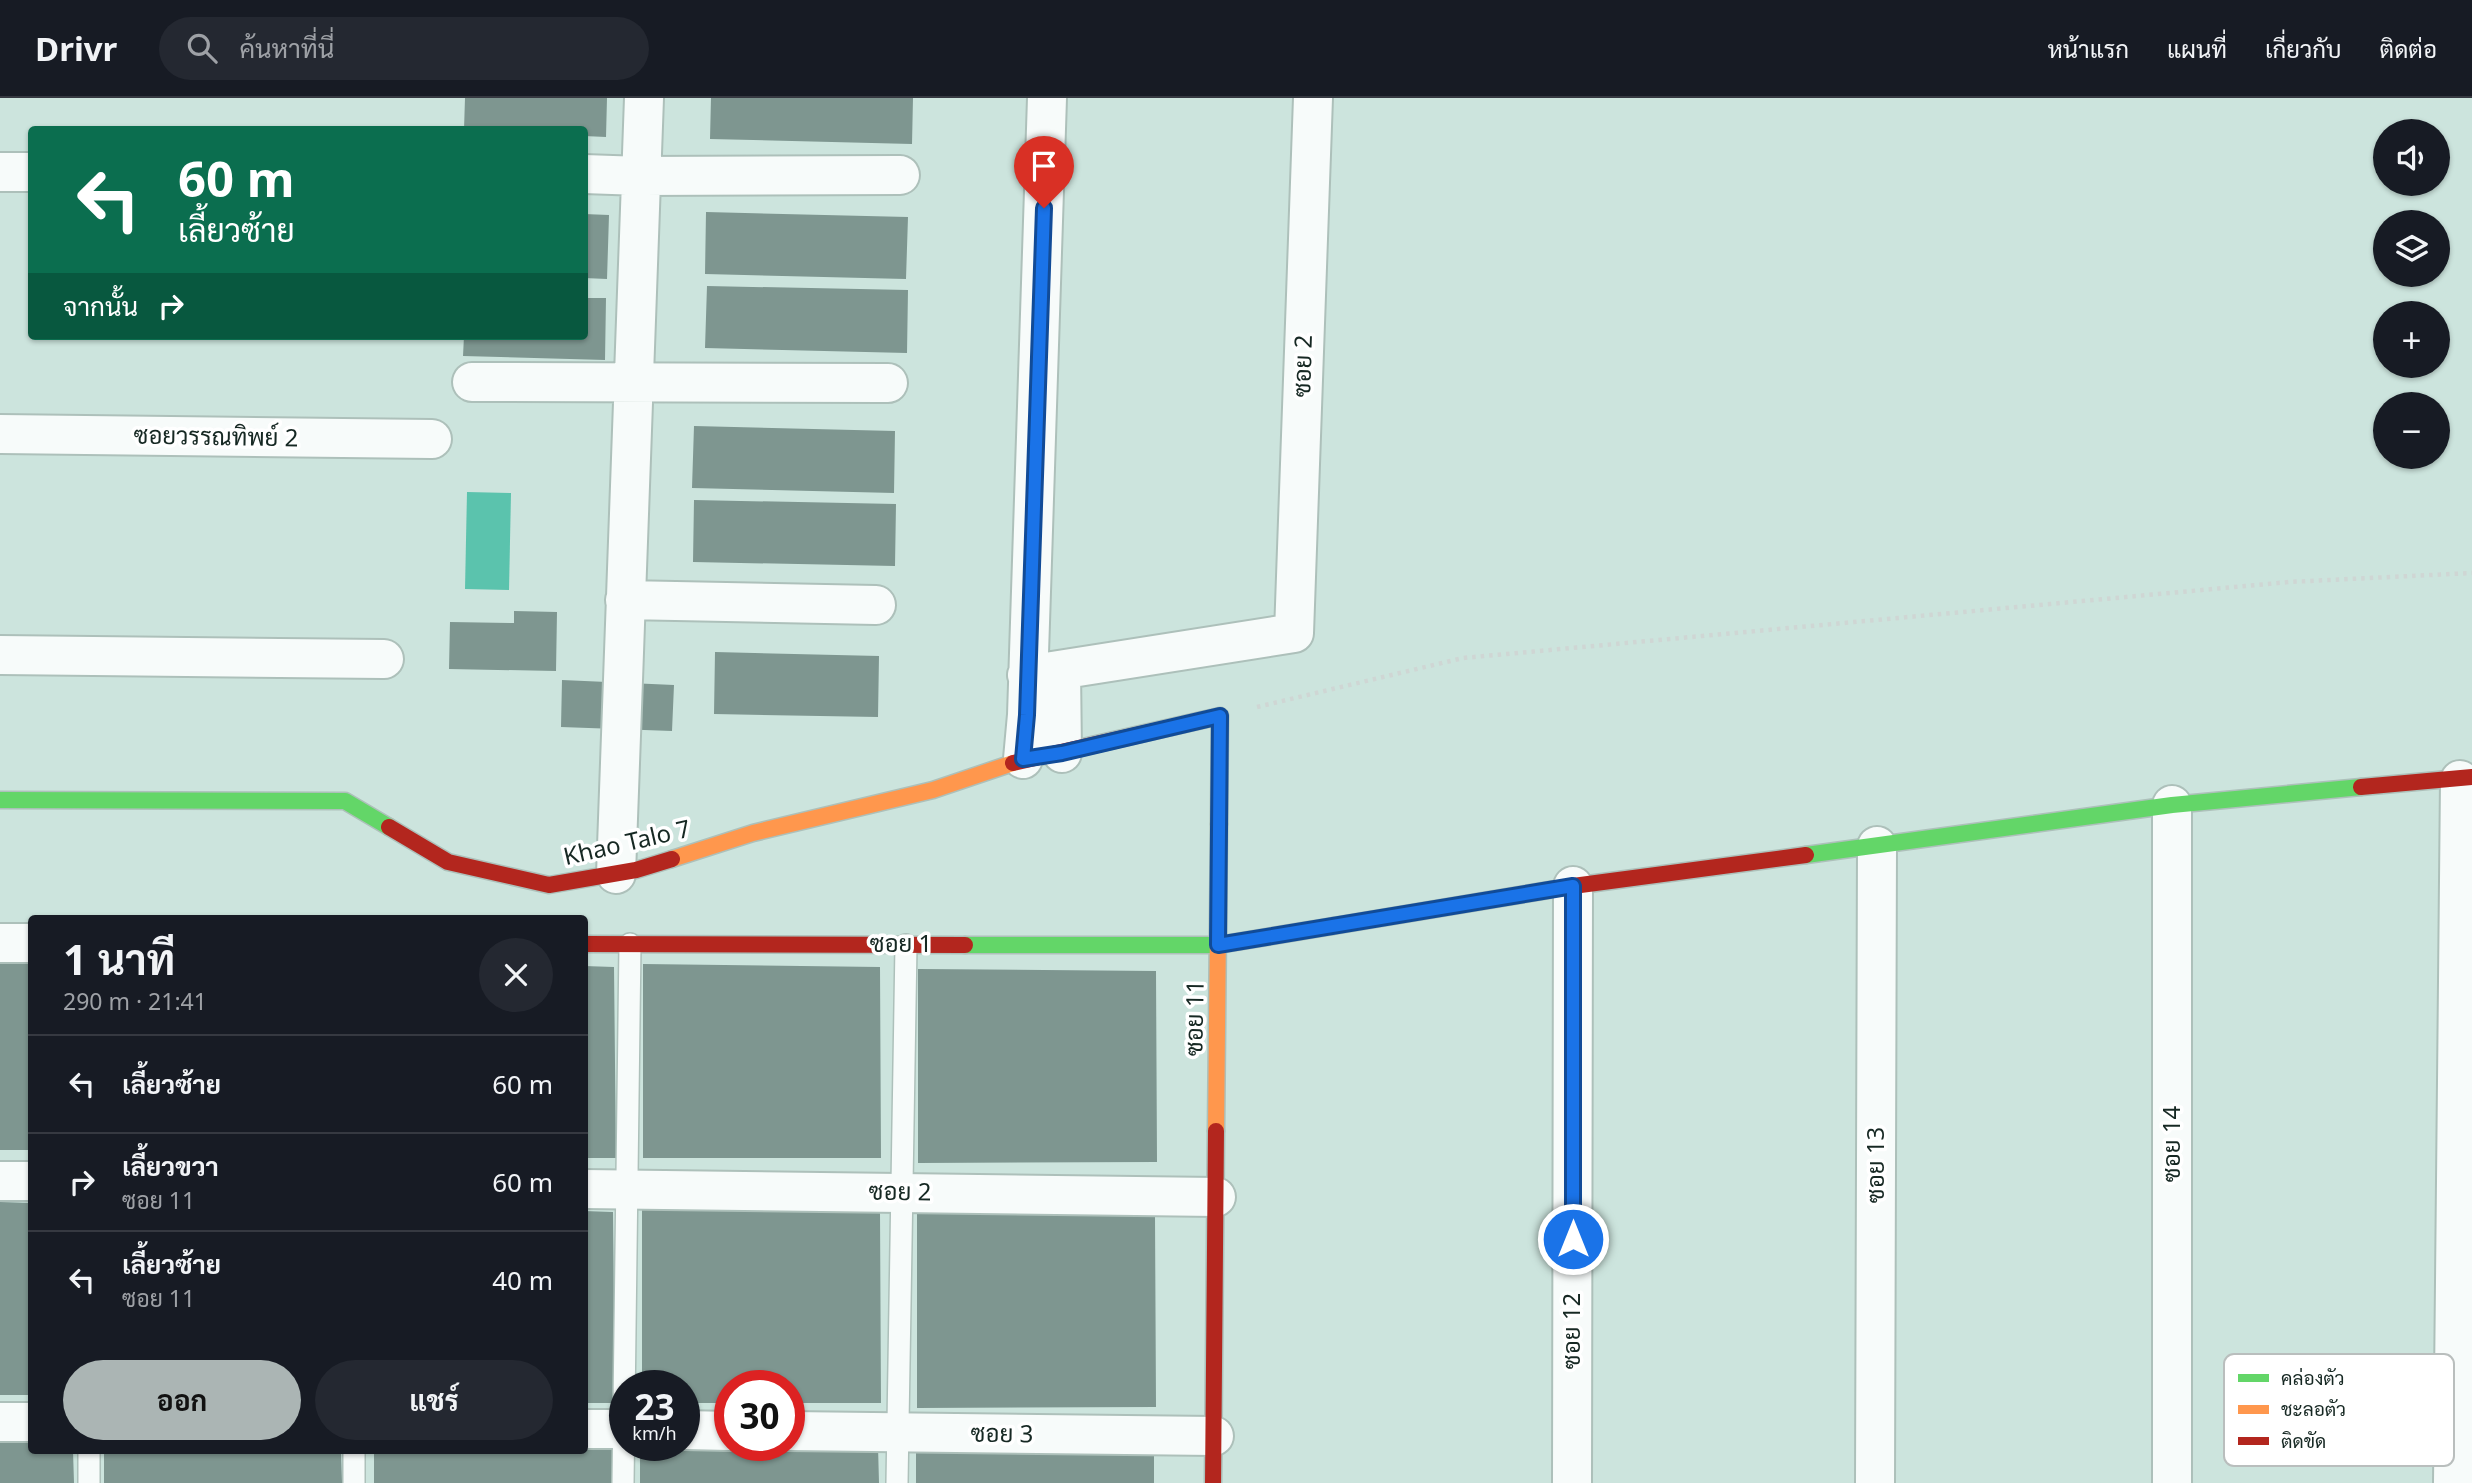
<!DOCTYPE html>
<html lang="th">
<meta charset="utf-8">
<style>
:root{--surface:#171b24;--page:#242831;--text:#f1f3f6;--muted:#9ea1a6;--line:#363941;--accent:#abb5b4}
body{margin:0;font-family:"Noto Sans",Sarabun,sans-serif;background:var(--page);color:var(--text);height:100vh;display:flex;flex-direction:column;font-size:26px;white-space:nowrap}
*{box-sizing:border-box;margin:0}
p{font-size:23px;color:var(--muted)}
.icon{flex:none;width:38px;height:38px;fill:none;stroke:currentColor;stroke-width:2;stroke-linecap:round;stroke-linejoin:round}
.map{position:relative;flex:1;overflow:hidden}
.drawer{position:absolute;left:28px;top:817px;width:560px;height:539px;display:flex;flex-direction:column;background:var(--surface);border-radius:7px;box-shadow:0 2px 5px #0004}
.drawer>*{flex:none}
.guide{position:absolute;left:28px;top:28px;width:560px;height:214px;border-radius:7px;box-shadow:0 2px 5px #0004;background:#0b6e4f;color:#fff;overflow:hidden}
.tools{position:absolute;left:2373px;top:21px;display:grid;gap:14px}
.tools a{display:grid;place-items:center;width:77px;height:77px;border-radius:50%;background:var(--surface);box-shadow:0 2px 5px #0004;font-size:35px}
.speed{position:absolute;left:609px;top:1272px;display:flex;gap:14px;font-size:35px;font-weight:700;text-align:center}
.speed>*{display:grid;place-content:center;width:91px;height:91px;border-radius:50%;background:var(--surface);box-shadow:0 2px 5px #0004;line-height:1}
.speed small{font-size:18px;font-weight:400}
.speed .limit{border:10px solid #d22;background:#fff;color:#111}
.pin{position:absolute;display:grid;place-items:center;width:60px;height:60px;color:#fff;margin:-72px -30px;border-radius:50% 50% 50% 0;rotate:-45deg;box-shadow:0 0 7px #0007}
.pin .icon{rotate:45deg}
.me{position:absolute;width:77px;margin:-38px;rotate:0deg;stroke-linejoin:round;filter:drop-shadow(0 0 5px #0008)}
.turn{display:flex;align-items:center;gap:24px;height:147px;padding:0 35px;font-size:32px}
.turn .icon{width:91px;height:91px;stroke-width:2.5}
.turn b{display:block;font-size:49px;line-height:60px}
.then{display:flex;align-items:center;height:66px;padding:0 35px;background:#0003;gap:14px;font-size:26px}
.round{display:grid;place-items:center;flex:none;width:74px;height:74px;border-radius:37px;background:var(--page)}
.summary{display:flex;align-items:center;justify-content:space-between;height:119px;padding:0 35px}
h1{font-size:42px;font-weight:700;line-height:52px}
.primary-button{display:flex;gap:14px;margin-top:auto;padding:14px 35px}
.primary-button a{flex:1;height:80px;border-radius:42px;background:var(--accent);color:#111;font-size:28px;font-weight:700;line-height:80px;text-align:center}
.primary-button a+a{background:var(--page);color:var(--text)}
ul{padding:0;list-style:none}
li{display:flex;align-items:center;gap:21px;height:98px;padding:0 35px;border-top:2px solid var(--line)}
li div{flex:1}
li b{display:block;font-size:26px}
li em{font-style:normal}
header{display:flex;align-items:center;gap:42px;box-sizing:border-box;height:98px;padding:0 35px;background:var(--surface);border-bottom:2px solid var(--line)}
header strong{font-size:33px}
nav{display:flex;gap:38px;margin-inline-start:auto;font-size:24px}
.search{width:490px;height:63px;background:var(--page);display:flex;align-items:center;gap:18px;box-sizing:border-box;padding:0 24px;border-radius:38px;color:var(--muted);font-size:26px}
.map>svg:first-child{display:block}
</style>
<header>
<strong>Drivr</strong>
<div class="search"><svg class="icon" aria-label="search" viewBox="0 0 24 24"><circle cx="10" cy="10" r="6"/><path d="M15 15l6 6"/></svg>ค้นหาที่นี่</div>
<nav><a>หน้าแรก</a><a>แผนที่</a><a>เกี่ยวกับ</a><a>ติดต่อ</a></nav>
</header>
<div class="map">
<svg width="2472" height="1385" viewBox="0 0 2472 1385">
<rect width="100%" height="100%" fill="#cce4dd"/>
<!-- water -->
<path fill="#5bc3ad" d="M467 394 511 395 509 492 465 491Z"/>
<!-- building -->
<path fill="#7e9690" d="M465 0H607L606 39 584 38V32H464Z
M711 0H913L912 46 710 41Z
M706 114 908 119 906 181 705 176Z
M584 116 609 117 607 181 584 180Z
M707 188 908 192 907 255 705 250Z
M584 200H606L605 262 463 258 464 238H584Z
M694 328 895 333 894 395 692 390Z
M694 402 896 406 895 468 693 464Z
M514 513 557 514 556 573 449 571 450 524 514 525Z
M715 554 879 558 878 619 714 616Z
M562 582 674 587 672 633 561 629Z
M0 859 32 860V1052H0Z
M643 866 880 869 881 1060H643Z
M584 868 614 869 616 1060H584Z
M918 871 1156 873 1157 1064 918 1065Z
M0 1104 32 1105V1297H0Z
M642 1111 880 1114 881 1305H789V1288H730V1305H684V1288H642Z
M584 1113 613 1114 615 1305H584Z
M917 1115 1155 1118 1156 1309 917 1310Z
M0 1339H32V1353H73L74 1385H0Z
M584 1348H612V1385H374V1353H584Z
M640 1348H878L879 1385H640Z
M916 1350 1154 1352V1385H916Z
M104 1353H341L342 1385H104Z"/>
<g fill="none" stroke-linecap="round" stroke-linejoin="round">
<defs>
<path id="lane" d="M89 1385V1353
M354 1385V1353
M623 1385 630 846
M897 1385 906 847"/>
<path id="street" d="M0 74H32
M584 76 641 78 900 77
M472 284 888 285
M0 336 432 341
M625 502 876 507
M0 557 384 561
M1061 572 1062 655
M1027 577 1294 535 1313 0
M1023 661 1027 617 1047 0
M616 776 644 0
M0 845H32
M0 1083H32
M584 1091 1216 1099
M0 1324H32
M584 1331H625
M684 1332 730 1333
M789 1333 1214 1338
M1572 1385 1573 788
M1875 1385 1877 748
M2172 1385V707
M2453 1385 2460 682"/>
<path id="fast" d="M0 702 345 703 389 729
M1806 757 2172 707 2361 689
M965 847H1218L1333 828"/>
<path id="slow" d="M672 761 753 735 933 692 1013 665
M1216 1033 1219 726"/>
<path id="jam" d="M1013 665 1220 618 1219 726
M2361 689 2472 679
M389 729 448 764 549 787 636 772 672 761
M1333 828 1573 788 1806 757
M584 846 965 847
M1213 1385 1216 1033"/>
</defs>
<!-- lane casing -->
<use href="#lane" stroke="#adc0ba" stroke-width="24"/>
<!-- street casing -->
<use href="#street" stroke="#adc0ba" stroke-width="42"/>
<!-- fast casing -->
<use href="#fast" stroke="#adc0ba" stroke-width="19"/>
<!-- slow casing -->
<use href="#slow" stroke="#adc0ba" stroke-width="19"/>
<!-- jam casing -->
<use href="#jam" stroke="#adc0ba" stroke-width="19"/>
<!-- path -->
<path stroke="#cfd6d4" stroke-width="4.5" stroke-dasharray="3.5 5" stroke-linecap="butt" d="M1257 609 1463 560 2289 484 2472 475"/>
<!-- lane -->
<use href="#lane" stroke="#f7fbfa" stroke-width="21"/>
<!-- street -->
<use href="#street" stroke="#f7fbfa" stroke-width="38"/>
<!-- fast -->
<use href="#fast" stroke="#63d668" stroke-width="16"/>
<!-- slow -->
<use href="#slow" stroke="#ff974d" stroke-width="16"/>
<!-- jam -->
<use href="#jam" stroke="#b3261e" stroke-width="16"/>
</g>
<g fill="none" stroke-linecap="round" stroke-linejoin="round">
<defs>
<path id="route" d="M1044 110 1027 617 1023 661 1062 655 1220 618 1218 847 1573 788V1141"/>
</defs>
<!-- route casing -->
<use href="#route" stroke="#114b97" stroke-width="18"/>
<!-- route -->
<use href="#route" stroke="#1a73e8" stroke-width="12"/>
</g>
<g text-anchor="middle" stroke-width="7" stroke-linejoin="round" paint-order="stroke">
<!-- street labels -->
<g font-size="24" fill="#162823" stroke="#fff">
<text transform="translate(1303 268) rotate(-88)" y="8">ซอย 2</text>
<text transform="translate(216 339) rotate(1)" y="8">ซอยวรรณทิพย์ 2</text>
<text transform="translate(627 745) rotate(-13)" y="8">Khao Talo 7</text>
<text x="901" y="854">ซอย 1</text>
<text transform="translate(1195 920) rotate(-89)" y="8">ซอย 11</text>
<text transform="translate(2172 1046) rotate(-90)" y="8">ซอย 14</text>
<text transform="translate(1876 1067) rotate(-90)" y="8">ซอย 13</text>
<text transform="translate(900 1094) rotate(1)" y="8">ซอย 2</text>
<text transform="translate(1572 1233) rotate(-90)" y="8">ซอย 12</text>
<text transform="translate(1002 1336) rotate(1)" y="8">ซอย 3</text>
</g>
</g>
<!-- legend -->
<rect x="2224" y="1256" width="230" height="112" rx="10" fill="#fff" stroke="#b9bebd" stroke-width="2"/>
<rect x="2238" y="1276" width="31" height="8" fill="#63d668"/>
<rect x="2238" y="1307" width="31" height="9" fill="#ff974d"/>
<rect x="2238" y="1339" width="31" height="8" fill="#b3261e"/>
<g font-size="19" fill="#162823">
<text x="2281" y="1287">คล่องตัว</text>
<text x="2281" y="1318">ชะลอตัว</text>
<text x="2281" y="1350">ติดขัด</text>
</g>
</svg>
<div class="tools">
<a><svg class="icon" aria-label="sound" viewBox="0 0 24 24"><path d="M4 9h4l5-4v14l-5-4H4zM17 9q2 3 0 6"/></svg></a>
<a><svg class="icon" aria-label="layers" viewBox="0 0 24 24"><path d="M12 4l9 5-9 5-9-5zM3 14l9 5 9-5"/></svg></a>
<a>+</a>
<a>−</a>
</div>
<div class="speed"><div>23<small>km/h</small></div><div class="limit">30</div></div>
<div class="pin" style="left:1044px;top:110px;background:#d93025"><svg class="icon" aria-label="arrive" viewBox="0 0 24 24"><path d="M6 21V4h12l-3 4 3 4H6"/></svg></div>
<svg class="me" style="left:1573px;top:1141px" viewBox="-20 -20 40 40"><circle r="17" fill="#1a73e8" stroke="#fff" stroke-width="3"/><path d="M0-11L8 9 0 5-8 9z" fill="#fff"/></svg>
<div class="guide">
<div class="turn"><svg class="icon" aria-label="left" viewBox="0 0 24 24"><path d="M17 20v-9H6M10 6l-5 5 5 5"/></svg><div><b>60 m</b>เลี้ยวซ้าย</div></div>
<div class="then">จากนั้น<svg class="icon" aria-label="right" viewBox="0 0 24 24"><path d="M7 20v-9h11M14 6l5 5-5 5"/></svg></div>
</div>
<section class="drawer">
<div class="summary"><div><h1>1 นาที</h1><p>290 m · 21:41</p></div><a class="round"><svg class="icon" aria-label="close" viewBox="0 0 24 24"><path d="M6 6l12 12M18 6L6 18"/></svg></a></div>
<ul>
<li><svg class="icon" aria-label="left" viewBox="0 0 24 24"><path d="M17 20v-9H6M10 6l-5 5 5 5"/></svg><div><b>เลี้ยวซ้าย</b></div><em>60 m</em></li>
<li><svg class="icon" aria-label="right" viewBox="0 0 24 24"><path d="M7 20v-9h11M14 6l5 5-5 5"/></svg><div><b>เลี้ยวขวา</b><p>ซอย 11</p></div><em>60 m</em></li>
<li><svg class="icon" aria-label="left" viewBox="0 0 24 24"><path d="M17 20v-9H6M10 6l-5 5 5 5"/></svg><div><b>เลี้ยวซ้าย</b><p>ซอย 11</p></div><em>40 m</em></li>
</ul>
<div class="primary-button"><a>ออก</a><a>แชร์</a></div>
</section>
</div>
